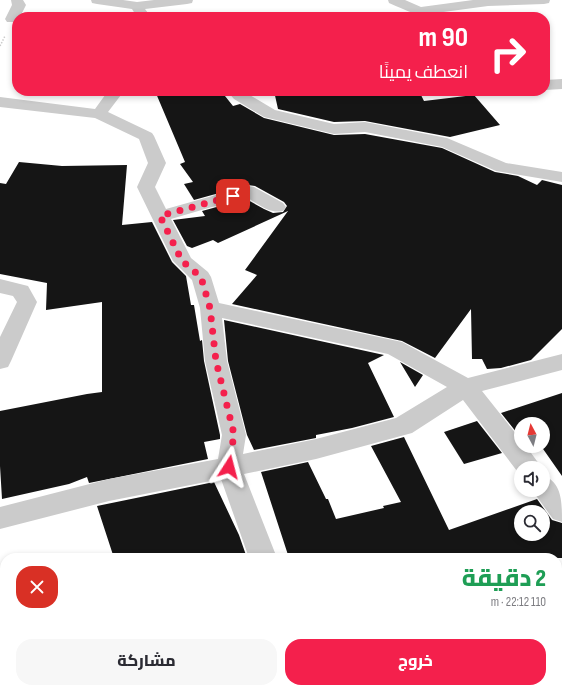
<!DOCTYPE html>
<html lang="ar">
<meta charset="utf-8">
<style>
:root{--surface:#fff;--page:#f7f7f7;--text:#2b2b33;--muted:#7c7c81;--accent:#f4204c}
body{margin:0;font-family:"Sofia Sans Condensed",Cairo,sans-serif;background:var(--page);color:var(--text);direction:rtl;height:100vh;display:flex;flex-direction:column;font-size:15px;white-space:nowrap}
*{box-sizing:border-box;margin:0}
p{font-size:13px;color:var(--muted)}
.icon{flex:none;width:22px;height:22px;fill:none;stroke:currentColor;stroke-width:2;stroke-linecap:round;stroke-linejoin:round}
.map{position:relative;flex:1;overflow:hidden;direction:ltr}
.panel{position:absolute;left:0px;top:553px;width:562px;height:140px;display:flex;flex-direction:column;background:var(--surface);border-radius:16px 16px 0 0;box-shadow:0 2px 6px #0003;direction:rtl}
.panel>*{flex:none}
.banner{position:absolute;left:12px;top:12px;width:538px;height:84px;border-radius:16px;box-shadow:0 2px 6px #0003;direction:rtl;background:#f4204c;color:#fff;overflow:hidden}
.needle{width:26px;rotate:353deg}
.buttons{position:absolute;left:514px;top:417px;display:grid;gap:8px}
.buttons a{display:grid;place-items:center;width:36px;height:36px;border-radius:50%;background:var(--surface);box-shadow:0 2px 6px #0003;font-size:20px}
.pin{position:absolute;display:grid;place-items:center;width:34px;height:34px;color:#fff;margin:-17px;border-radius:8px;box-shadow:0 2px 6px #0006}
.me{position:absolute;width:44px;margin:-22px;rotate:9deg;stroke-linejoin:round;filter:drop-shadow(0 0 3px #0008)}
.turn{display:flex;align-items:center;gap:14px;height:84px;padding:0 16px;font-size:18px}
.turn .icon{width:52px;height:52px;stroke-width:2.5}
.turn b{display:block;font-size:28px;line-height:34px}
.round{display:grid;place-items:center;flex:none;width:42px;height:42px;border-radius:16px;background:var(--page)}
.summary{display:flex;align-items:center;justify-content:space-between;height:68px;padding:0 16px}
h1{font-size:24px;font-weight:800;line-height:30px;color:#1e9e55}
.primary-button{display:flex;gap:8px;margin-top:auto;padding:8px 16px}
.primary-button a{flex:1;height:46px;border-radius:16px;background:var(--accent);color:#fff;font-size:16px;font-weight:800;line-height:46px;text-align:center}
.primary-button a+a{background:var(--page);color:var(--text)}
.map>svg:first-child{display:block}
</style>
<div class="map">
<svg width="562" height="693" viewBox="0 0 562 693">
<rect width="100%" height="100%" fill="#fff"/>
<!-- building -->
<path fill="#151515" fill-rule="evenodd" d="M155 91H221L233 106 240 104 264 118 334 135 365 134 442 148 495 172 518 176 537 185 542 180 562 185V329L531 360 501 368 487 369 482 359H472L471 309 435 358 402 341 232 304 257 275 245 270 288 211 218 243 213 240 192 248 187 246 173 220 205 216 202 211 246 199 264 209 273 213 283 212 287 206 284 202 255 186 248 185 194 200 184 184 193 182 180 164 185 162Z
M274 91H419L424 101 474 95 500 125 450 137 365 121 334 122 278 109Z
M19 162 62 166 127 165 122 225 152 222 172 262 186 276 191 305H194L200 341 202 340 204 361 220 435V439L204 442 208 459 89 483 87 477 69 484 2 499 0 466V411L87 394 102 392V302L46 310 47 283 0 274V183L6 184Z
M224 320 384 355 368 363 394 417 352 428 316 435V438L254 450 247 435 228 361Z
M400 362 423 375 415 387Z
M562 393V476L541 446H543V424H521V438L501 413Z
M477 421 502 453 464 464 444 432Z
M404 437 449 530 537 499 552 520 562 523V558H289L261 472 308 462 326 499H328L336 519 384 508 383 506 401 502 371 446ZM521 512H543V534H521Z
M214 482 239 535 247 558H114L97 506Z"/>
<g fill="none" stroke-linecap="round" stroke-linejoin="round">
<!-- path -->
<path stroke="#cbcbcb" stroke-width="1.5" stroke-dasharray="1.5 1.5" stroke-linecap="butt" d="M0 46 5 36"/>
<!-- minor -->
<path fill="#cbcbcb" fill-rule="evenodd" d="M11 0H23L26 5 20 17H17V22H7L5 19 12 5Z
M91 0H123L137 2 154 0H193L192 3 187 4 145 9 151 17H137L132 9 97 4 92 3Z
M388 0H405L421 7 473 0H550L549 3 544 4 488 6 436 13 438 17C418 17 408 11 389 3Z
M562 79V89L545 90V80Z
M108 91H124L108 112 152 133 154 136 166 163 155 187 166 209 248 186 254 187 283 203 286 207 283 211C270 214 258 204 246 197L171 219 191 258 208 272 211 277 219 303 402 342 468 378 562 354V370L482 391 521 440V446H526L542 468H521L520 475 463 400 412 433 316 459 244 474 277 558H249L221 479 109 501 0 529V507L109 479 218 459 222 435 205 361 200 308 192 280 173 261 137 187 148 163 139 139 95 118 0 107V97L95 109ZM222 318 388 354 447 387 396 418 316 439 243 454 246 435 227 361Z
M227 91H243L275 110 334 124 365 122 447 138 506 163 562 172V182L496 171 442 147 365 132 334 134 264 117 234 99Z
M0 279 28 286 37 302 11 361 8 367 0 369V337L17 302 13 296 0 293Z
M543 475C562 483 562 501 562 522L553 519 532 490H543Z
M302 688H332L335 693H303Z"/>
</g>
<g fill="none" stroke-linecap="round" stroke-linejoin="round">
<!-- route -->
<path stroke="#f4204c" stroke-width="7" stroke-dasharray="0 12.6" d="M229 467 234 434 216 361 210 308 201 277 182 261 160 216 233 196"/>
</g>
</svg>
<div class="buttons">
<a><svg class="needle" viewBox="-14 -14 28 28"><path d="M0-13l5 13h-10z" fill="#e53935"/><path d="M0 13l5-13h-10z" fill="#7c7c81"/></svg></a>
<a><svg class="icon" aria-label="sound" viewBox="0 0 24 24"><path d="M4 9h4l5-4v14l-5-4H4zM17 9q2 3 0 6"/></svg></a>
<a><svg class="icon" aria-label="search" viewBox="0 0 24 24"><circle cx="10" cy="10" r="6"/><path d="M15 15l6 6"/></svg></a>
</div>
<div class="pin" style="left:233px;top:196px;background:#d93025"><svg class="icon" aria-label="arrive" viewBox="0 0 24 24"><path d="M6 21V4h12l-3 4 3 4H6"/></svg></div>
<svg class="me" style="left:229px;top:467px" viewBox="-20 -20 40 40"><path d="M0-17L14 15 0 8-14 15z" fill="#f4204c" stroke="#fff" stroke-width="4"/></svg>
<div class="banner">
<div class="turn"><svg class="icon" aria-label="right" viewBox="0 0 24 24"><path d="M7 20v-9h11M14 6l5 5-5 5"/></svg><div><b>90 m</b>انعطف يمينًا</div></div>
</div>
<section class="panel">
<div class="summary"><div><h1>2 دقيقة</h1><p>110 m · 22:12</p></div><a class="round" style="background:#d93025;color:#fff"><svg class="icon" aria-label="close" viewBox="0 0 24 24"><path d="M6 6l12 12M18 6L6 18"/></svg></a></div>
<div class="primary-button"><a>خروج</a><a>مشاركة</a></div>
</section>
</div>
